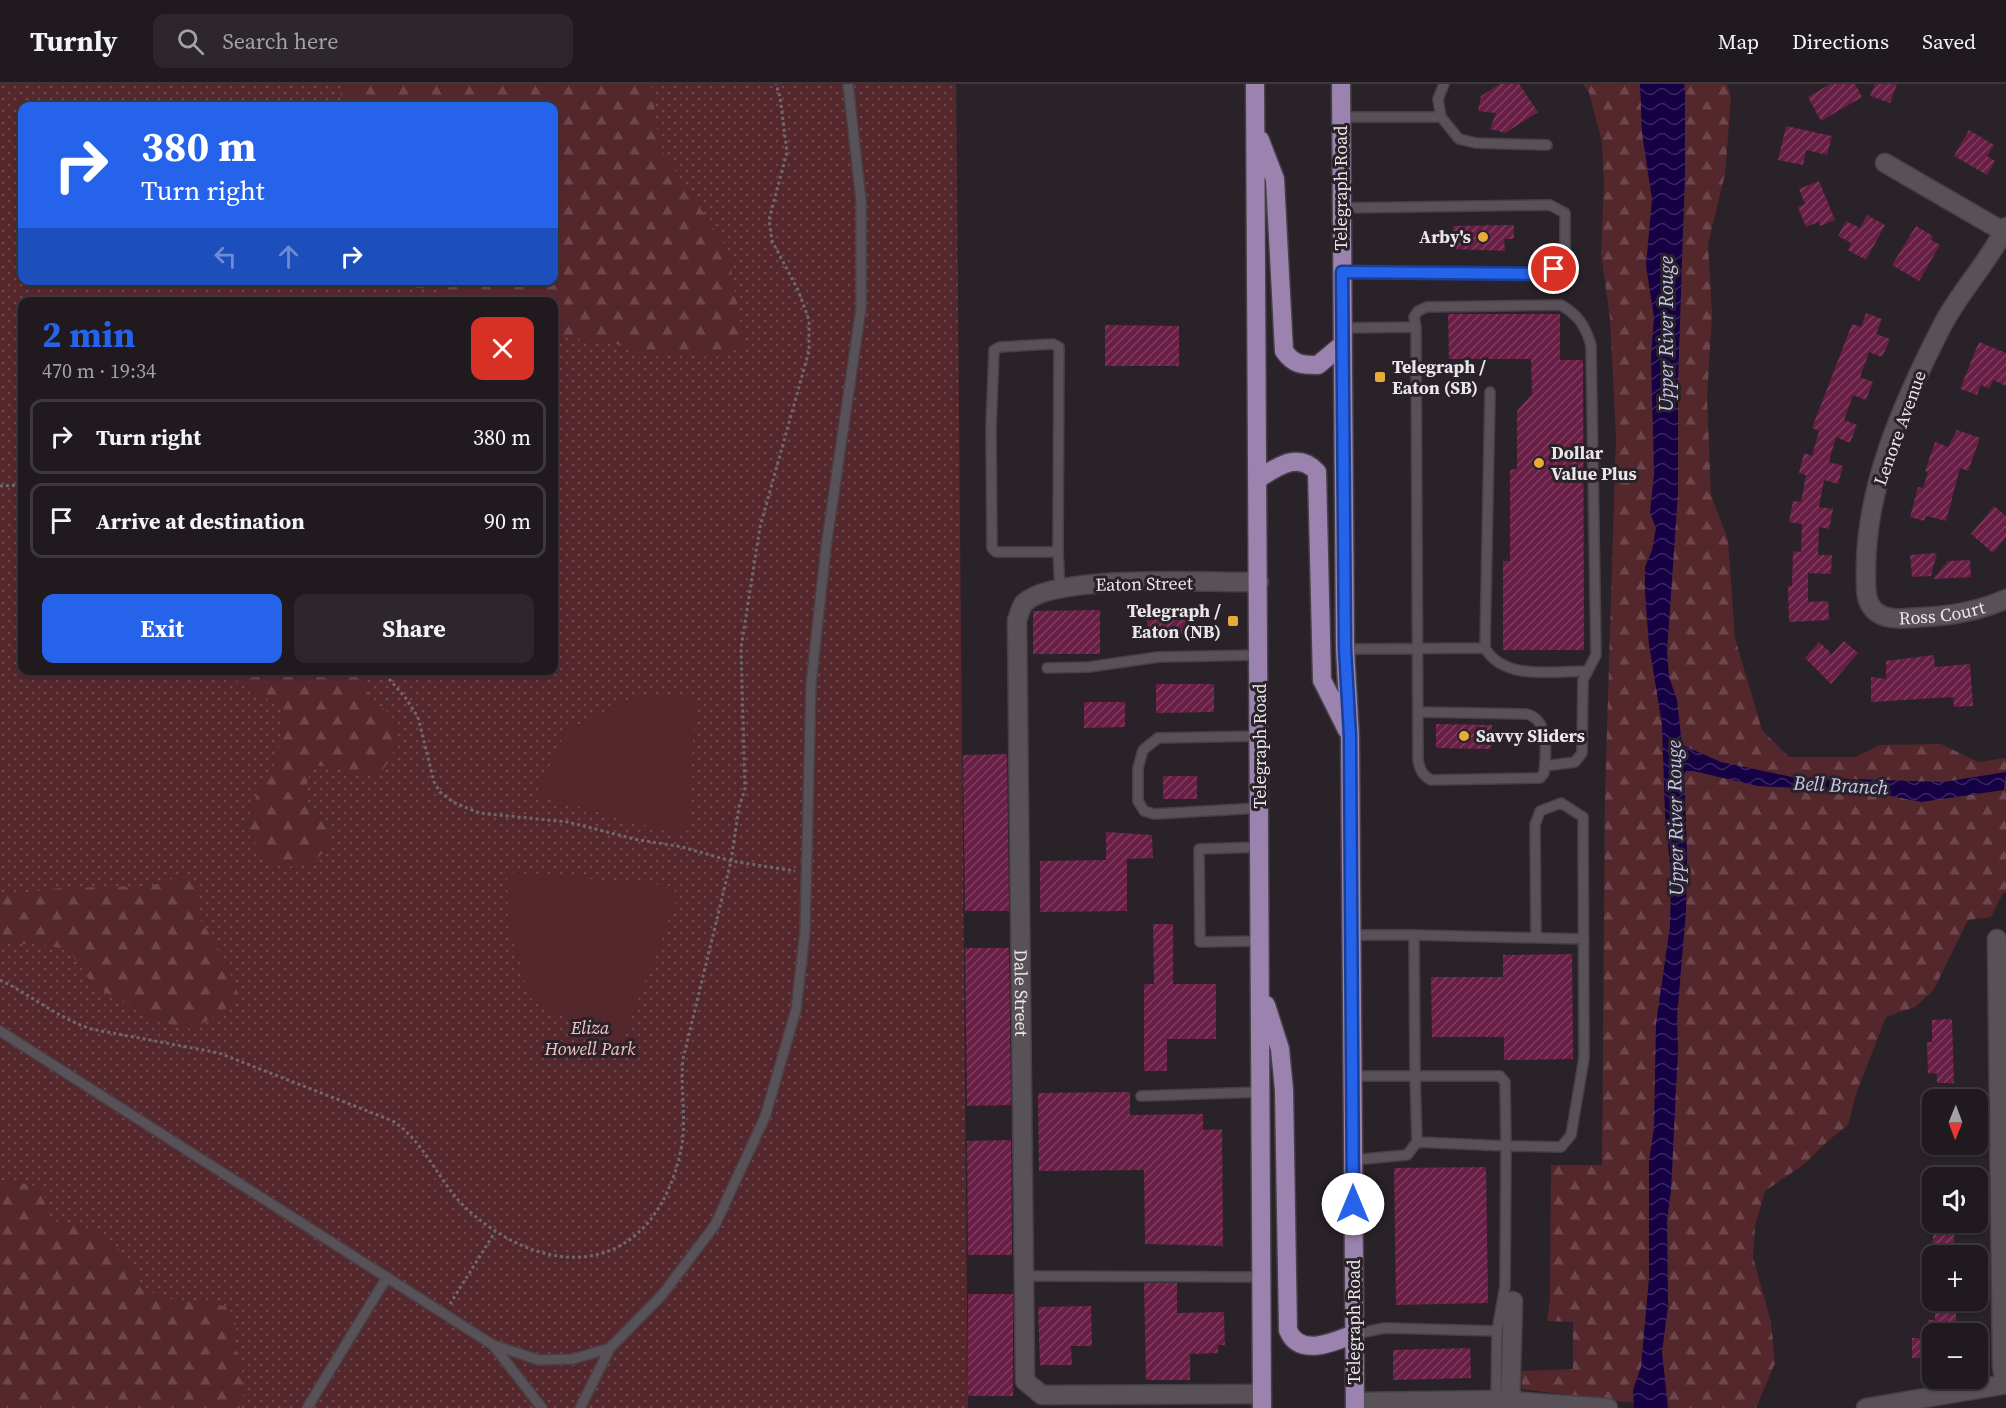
<!DOCTYPE html>
<meta charset="utf-8">
<style>
:root{--surface:#201a1f;--page:#2d272c;--text:#f1f3f6;--muted:#a2a1a4;--line:#3d383d;--accent:#2563eb}
body{margin:0;font-family:"Source Serif 4",serif;background:var(--page);color:var(--text);height:100vh;display:flex;flex-direction:column;font-size:22px;white-space:nowrap}
*{box-sizing:border-box;margin:0}
p{font-size:20px;color:var(--muted)}
.icon{flex:none;width:33px;height:33px;fill:none;stroke:currentColor;stroke-width:2;stroke-linecap:round;stroke-linejoin:round}
.map{position:relative;flex:1;overflow:hidden}
.panel{position:absolute;left:18px;top:213px;width:540px;height:378px;display:flex;flex-direction:column;background:var(--surface);border-radius:12px;box-shadow:0 2px 4px #0004,0 0 0 2px var(--line)}
.panel>*{flex:none}
.top-card{position:absolute;left:18px;top:18px;width:540px;height:183px;border-radius:12px;box-shadow:0 2px 4px #0004,0 0 0 2px var(--line);background:#2563eb;color:#fff;overflow:hidden}
.needle{width:39px;rotate:181deg}
.fabs{position:absolute;left:1922px;top:1005px;display:grid;gap:12px}
.fabs a{display:grid;place-items:center;width:66px;height:66px;border-radius:12px;background:var(--surface);box-shadow:0 2px 4px #0004,0 0 0 2px var(--line);font-size:30px}
.pin{position:absolute;display:grid;place-items:center;width:51px;height:51px;color:#fff;margin:-26px;border:3px solid #fff;border-radius:50%;box-shadow:0 2px 6px #0007}
.me{position:absolute;width:66px;margin:-33px;rotate:0deg;stroke-linejoin:round;filter:drop-shadow(0 0 4px #0008)}
.turn{display:flex;align-items:center;gap:21px;height:126px;padding:0 24px;font-size:27px}
.turn .icon{width:78px;height:78px;stroke-width:2.5}
.turn b{display:block;font-size:42px;line-height:51px}
.lanes{display:flex;align-items:center;height:57px;padding:0 24px;background:#0003;justify-content:center;gap:30px;direction:ltr}
.lanes .off{opacity:.35}
.round{display:grid;place-items:center;flex:none;width:63px;height:63px;border-radius:12px;background:var(--page)}
.overview{display:flex;align-items:center;justify-content:space-between;height:102px;padding:0 24px}
h1{font-size:36px;font-weight:700;line-height:45px;color:var(--accent)}
.cta{display:flex;gap:12px;margin-top:auto;padding:12px 24px}
.cta a{flex:1;height:69px;border-radius:12px;background:var(--accent);color:#fff;font-size:24px;font-weight:700;line-height:69px;text-align:center}
.cta a+a{background:var(--page);color:var(--text)}
ul{padding:0;list-style:none}
li{display:flex;align-items:center;gap:18px;height:75px;margin:0 12px 9px;padding:0 12px;border:3px solid var(--line);border-radius:12px}
li div{flex:1}
li b{display:block;font-size:22px}
li em{font-style:normal}
header{display:flex;align-items:center;gap:36px;box-sizing:border-box;height:84px;padding:0 30px;background:var(--surface);border-bottom:2px solid var(--line)}
header strong{font-size:28px}
nav{display:flex;gap:33px;margin-inline-start:auto;font-size:21px}
.search{width:420px;height:54px;background:var(--page);display:flex;align-items:center;gap:15px;box-sizing:border-box;padding:0 21px;border-radius:12px;color:var(--muted);font-size:22px}
.map>svg:first-child{display:block}
</style>
<header>
<strong>Turnly</strong>
<div class="search"><svg class="icon" aria-label="search" viewBox="0 0 24 24"><circle cx="10" cy="10" r="6"/><path d="M15 15l6 6"/></svg>Search here</div>
<nav><a>Map</a><a>Directions</a><a>Saved</a></nav>
</header>
<div class="map">
<svg width="2006" height="1324" viewBox="0 0 2006 1324">
<defs>
<pattern id="grass-dots" width="8" height="8" patternUnits="userSpaceOnUse" patternTransform="scale(1.5)"><rect width="8" height="8" fill="#54272d"/><path d="M2 2h.1M6 6h.1" fill="none" stroke="#6d464c" stroke-width="1.8" stroke-linecap="round"/></pattern>
<pattern id="forest-firs" width="22" height="20" patternUnits="userSpaceOnUse" patternTransform="scale(1.5)"><rect width="22" height="20" fill="#54272d"/><path d="M5 1l3.5 6h-7zM16 11l3.5 6h-7z" fill="#6d464c"/></pattern>
<pattern id="water-waves" width="16" height="10" patternUnits="userSpaceOnUse" patternTransform="scale(1.5)"><rect width="16" height="10" fill="#160145"/><path d="M0 5q4-4 8 0t8 0" fill="none" stroke="#382660"/></pattern>
<pattern id="building-hatch" width="6" height="6" patternUnits="userSpaceOnUse" patternTransform="scale(1.5)"><rect width="6" height="6" fill="#681e45"/><path d="M-1 1l2-2M0 6l6-6M5 7l2-2" fill="none" stroke="#7e3f60"/></pattern>
</defs>
<rect width="100%" height="100%" fill="#2a2229"/>
<!-- grass -->
<path fill="url(#grass-dots)" fill-rule="evenodd" d="M0 0H956L968 1324H0ZM22 22H554V196H22ZM22 218H554V586H22Z"/>
<!-- forest -->
<path fill="url(#forest-firs)" d="M340 0H651L660 64 728 166 744 262 714 274 683 269 650 273 611 258 554 252V218L462 217 440 206 401 202 397 197 554 196V22H342Z
M1583 0H1727L1731 14 1725 90 1708 160 1712 229 1707 314 1711 411 1728 456 1735 554 1762 646 1789 673H1855L1880 661 1941 660 1978 678 2006 674V808L2003 809 1991 833 1968 836 1933 907 1915 923 1886 933 1856 1010 1848 1041 1829 1056 1803 1081 1765 1107 1755 1142 1753 1173 1771 1238 1775 1279 1756 1324H1674L1522 1305 1521 1287 1573 1285V1238L1547 1237 1550 1214 1551 1081H1602L1605 710 1616 354 1610 234 1601 169 1604 99 1602 58 1589 8Z
M220 587H353C361 598 369 611 378 621 382 624 387 626 389 629 408 651 392 674 378 692L346 691 341 684 313 681C291 739 326 714 332 757 323 776 295 788 275 780 261 775 253 755 246 743L260 702 277 680 283 624Z
M180 792 195 799 200 835 224 874 239 912 222 929 191 945 154 936 93 901 68 865 35 860H0V812L61 804 151 802Z
M0 1096 32 1101 45 1108 46 1127 54 1137C90 1146 108 1144 130 1180 136 1189 139 1201 148 1206 171 1221 202 1216 228 1223 237 1237 239 1246 233 1261 243 1282 247 1302 241 1324H0Z"/>
<!-- pitch -->
<path fill="#54272d" d="M695 611 689 745 681 751 536 711 566 647 631 614Z
M507 788 671 802 678 812 619 965 529 913 508 834Z"/>
<!-- water -->
<path fill="url(#water-waves)" d="M1640 0H1684L1685 9V88L1678 300V409L1667 568 1669 593 1677 616 1682 661 1721 678 1792 693 1943 698 2006 688 2004 706 1921 718 1872 708 1758 702 1693 687H1686L1684 690 1687 769 1686 827 1677 933 1678 966 1671 1106 1667 1137 1668 1222 1662 1268 1668 1324H1634L1633 1306 1641 1283 1649 1194V1077L1654 1044 1656 940 1670 842 1671 790 1665 731 1662 640 1649 561 1645 508V483L1652 466 1656 444 1650 429 1654 390 1651 272 1654 233 1646 182 1652 115 1642 49Z"/>
<!-- building -->
<path fill="url(#building-hatch)" d="M1500 0H1519L1538 28 1505 49 1490 45 1496 29 1478 27 1481 12Z
M1830 0H1855L1862 13 1821 37 1808 13Z
M1875 0H1897L1890 19 1870 12Z
M1786 42 1832 52 1827 71 1806 66 1803 81 1778 76Z
M1969 46 1994 61 1987 72 1995 77 1987 91 1954 72Z
M1819 97 1835 136 1820 142 1819 138 1806 143 1798 123 1805 120 1799 105Z
M1867 131 1885 141 1866 176 1848 166 1851 159 1838 152 1846 137 1860 144Z
M1514 141V155H1504L1505 167 1454 165 1453 142Z
M1916 142 1933 152 1931 156 1940 161 1919 197 1892 181Z
M1866 229 1882 235 1876 250 1890 255 1882 273 1869 268 1860 293 1873 298 1866 316 1853 311 1844 336 1857 341 1850 359 1836 353 1829 378 1843 382 1838 400 1824 396 1819 423 1833 425 1829 445 1819 443 1818 471H1832L1831 490 1808 489V518L1828 517 1829 536 1789 538 1788 502H1792L1793 467 1801 468 1802 440 1789 438 1793 417 1801 418 1806 391 1799 389 1804 369 1812 372 1819 347 1812 344 1852 240 1861 243Z
M1448 230H1560V276H1583L1584 566H1503V477H1510V386L1517 385V327L1532 310 1531 275H1449Z
M1105 241 1179 242V282H1105Z
M1979 258 2006 269V302L1993 296 1989 305 1981 301 1977 311 1960 305Z
M1957 346 1980 354 1968 387 1960 384 1946 437 1926 432 1924 437 1910 433 1918 403 1923 404 1928 388 1925 387 1935 358 1948 363Z
M1994 422 2006 432V453L1993 469 1971 450Z
M1937 469 1931 492 1912 493 1910 471Z
M1970 476 1971 493 1933 495 1948 477Z
M1192 524 1193 550 1147 551V525Z
M1100 526V570H1033V527Z
M1844 557 1858 569 1831 600 1805 574 1819 558 1830 568V572Z
M1934 571 1935 583 1970 580 1973 622 1954 623 1953 613 1871 618V593L1886 595V577Z
M1156 600H1214V628L1156 629Z
M1084 618H1125V643L1084 644Z
M1436 640 1492 641 1491 665 1436 664Z
M1007 670 1009 827H965L963 671Z
M1163 692H1197V715H1163Z
M1106 748 1152 751 1153 774 1127 775V827L1040 828V777L1106 776Z
M1153 840H1173V900H1216V955H1167V987H1144V900H1154Z
M965 864H1009L1011 1021 967 1022Z
M1572 870 1573 975 1504 976V953H1432L1431 893H1503V871Z
M1952 935 1954 999H1937V989L1928 990 1927 958H1932V936Z
M1130 1008V1031L1203 1030V1046L1222 1045 1223 1162 1145 1160 1144 1086 1039 1087 1038 1009Z
M1011 1056 1012 1171H968L967 1057Z
M1486 1083 1488 1219 1396 1221 1394 1084Z
M1954 1146V1172H1933V1147Z
M1144 1199H1177V1229L1224 1228 1225 1261H1218V1269L1190 1270V1296H1146Z
M968 1210H1013V1312H968Z
M1935 1216H1956V1250H1928V1236H1935Z
M1091 1222 1092 1262H1071L1072 1281H1040L1038 1223Z
M1912 1254H1932V1274H1912Z
M1470 1264 1471 1294 1393 1296V1266Z"/>
<g fill="none" stroke-linecap="round" stroke-linejoin="round">
<defs>
<path id="lane" d="M1341 33H1441L1438 15 1444 0
M1441 33 1459 55 1476 59 1547 61
M1342 188 1542 190 1565 181V129L1550 121 1342 124
M1416 243 1414 233 1418 227 1427 223 1561 221C1578 231 1585 241 1591 261L1596 571 1583 596 1582 669 1575 678 1545 682
M1343 244 1416 243 1418 676C1420 686 1422 691 1431 696L1540 694 1544 689C1546 669 1550 635 1526 630L1418 628
M1058 468H996L992 464 991 344 994 266 1000 263 1053 260 1059 263 1058 468 1060 505
M1485 564C1504 597 1553 587 1587 587
M1345 565 1485 564 1490 308
M1047 584 1089 583 1158 573 1260 571
M1260 724 1154 730 1144 727 1138 717V684L1143 666 1158 654 1260 652
M1260 763 1199 765 1200 858 1260 857
M1352 851H1414L1415 986V992H1353
M1414 851 1584 855
M0 947 493 1261 542 1324
M1141 1012 1261 1008
M1417 1058 1415 992H1500L1505 998 1506 1062 1561 1063 1571 1051 1584 974 1583 733 1561 719 1540 727 1535 741 1536 854
M1353 1076 1407 1071 1417 1058 1506 1062 1505 1202 1497 1247 1496 1316
M1025 1192 1262 1193
M1354 1250 1385 1244 1497 1247
M493 1261 539 1276 573 1275 610 1264
M307 1324 387 1193
M580 1324 610 1264 662 1211 715 1141 765 1033 796 926 805 847 811 600 826 463 861 224V117L848 0"/>
<g id="street">
<path d="M1885 79 2004 148"/>
<path id="s1" d="M2006 143C1988 179 1960 207 1942 242 1903 318 1864 406 1866 492 1866 504 1865 517 1874 526 1886 538 1907 534 1922 533 1950 532 1981 526 2006 515"/>
<path id="s2" d="M1259 498C1212 499 1055 489 1024 519 1021 523 1019 531 1017 536L1025 1297 1042 1311 1262 1310"/>
<path d="M1997 855 2002 1281 2005 1300"/>
<path d="M1355 1318 1496 1316 1608 1324"/>
<path d="M1510 1324 1513 1217"/>
<path d="M1866 1324 2006 1300"/>
</g>
<path id="primary" d="M1255 0 1262 1324
M1341 0 1345 565 1350 653 1355 1324
M1260 56 1275 95 1284 267C1294 281 1302 281 1318 281L1343 260
M1258 395C1277 383 1298 367 1317 388L1322 596 1347 646
M1266 921 1280 965 1284 1006 1288 1246C1299 1274 1334 1258 1354 1250"/>
</defs>
<!-- lane casing -->
<use href="#lane" stroke="#474046" stroke-width="12"/>
<!-- street casing -->
<use href="#street" stroke="#474046" stroke-width="21"/>
<!-- primary casing -->
<use href="#primary" stroke="#474046" stroke-width="21"/>
<!-- path -->
<path stroke="#6f686e" stroke-width="3" stroke-dasharray="3 3" stroke-linecap="butt" d="M0 402 22 401
M381 586 405 613 418 633 434 698 440 708 453 718 479 729 568 738 634 755 682 763 731 777 795 787
M0 896C31 911 58 934 91 945L219 969 393 1037C427 1060 439 1100 469 1127 556 1203 655 1187 681 1066 687 1035 680 1006 683 975L731 777 739 723 745 705 741 564 760 443 809 267V236L798 206 772 157 769 136 787 68 780 13 776 0
M450 1220 495 1148"/>
<!-- lane -->
<use href="#lane" stroke="#595158" stroke-width="9"/>
<!-- street -->
<use href="#street" stroke="#595158" stroke-width="18"/>
<!-- primary -->
<use href="#primary" stroke="#9c82af" stroke-width="18"/>
</g>
<g fill="none" stroke-linecap="round" stroke-linejoin="round">
<defs>
<path id="route" d="M1353 1120 1350 652 1345 565 1342 188 1542 190 1554 185"/>
</defs>
<!-- route casing -->
<use href="#route" stroke="#184099" stroke-width="15"/>
<!-- route -->
<use href="#route" stroke="#2563eb" stroke-width="10"/>
</g>
<!-- markers -->
<g fill="#e8ab37" stroke="#2a2229" stroke-width="2">
<circle cx="1483" cy="153" r="6"/>
<rect x="1374" y="287" width="12" height="12" rx="3"/>
<circle cx="1539" cy="379" r="6"/>
<rect x="1227" y="531" width="12" height="12" rx="3"/>
<circle cx="1464" cy="652" r="6"/>
</g>
<g text-anchor="middle" stroke-width="6" stroke-linejoin="round" paint-order="stroke">
<!-- street labels -->
<g font-size="18" fill="#ebe6ea" stroke="#2a2229">
<text transform="translate(1341 104) rotate(-90)" y="6">Telegraph Road</text>
<text transform="translate(1900 344) rotate(-70)" y="6">Lenore Avenue</text>
<text transform="translate(1144 500) rotate(-1)" y="6">Eaton Street</text>
<text dy="6" stroke="none"><textPath href="#s1" startOffset="488">Ross Court</textPath></text>
<text transform="translate(1260 662) rotate(-90)" y="6">Telegraph Road</text>
<text dy="6" stroke="none"><textPath href="#s2" startOffset="630">Dale Street</textPath></text>
<text transform="translate(1354 1238) rotate(-90)" y="6">Telegraph Road</text>
</g>
<!-- poi labels -->
<g font-size="18" font-weight="bold" fill="#ebe6ea" stroke="#2a2229" text-anchor="start">
<text x="1471" y="159" text-anchor="end">Arby's</text>
<text x="1392" y="289">Telegraph /<tspan x="1392" dy="21">Eaton (SB)</tspan></text>
<text x="1551" y="375">Dollar<tspan x="1551" dy="21">Value Plus</tspan></text>
<text x="1221" y="533" text-anchor="end">Telegraph /<tspan x="1221" dy="21">Eaton (NB)</tspan></text>
<text x="1476" y="658">Savvy Sliders</text>
</g>
<!-- park labels -->
<g font-size="18" font-style="italic" fill="#f3c2c5" stroke="#2a2229">
<text x="590" y="950">Eliza<tspan x="590" dy="21">Howell Park</tspan></text>
</g>
<!-- water labels -->
<g font-size="20" font-style="italic" fill="#c5c5ee" stroke="#2a2229">
<text transform="translate(1666 250) rotate(-90)" y="7">Upper River Rouge</text>
<text transform="translate(1841 701) rotate(3)" y="7">Bell Branch</text>
<text transform="translate(1675 734) rotate(-91)" y="7">Upper River Rouge</text>
</g>
</g>
</svg>
<div class="fabs">
<a><svg class="needle" viewBox="-14 -14 28 28"><path d="M0-13l5 13h-10z" fill="#e53935"/><path d="M0 13l5-13h-10z" fill="#a2a1a4"/></svg></a>
<a><svg class="icon" aria-label="sound" viewBox="0 0 24 24"><path d="M4 9h4l5-4v14l-5-4H4zM17 9q2 3 0 6"/></svg></a>
<a>+</a>
<a>−</a>
</div>
<div class="pin" style="left:1554px;top:185px;background:#d93025"><svg class="icon" aria-label="arrive" viewBox="0 0 24 24"><path d="M6 21V4h12l-3 4 3 4H6"/></svg></div>
<svg class="me" style="left:1353px;top:1120px" viewBox="-20 -20 40 40"><circle r="19" fill="#fff"/><path d="M0-13L10 11 0 6-10 11z" fill="#2563eb"/></svg>
<div class="top-card">
<div class="turn"><svg class="icon" aria-label="right" viewBox="0 0 24 24"><path d="M7 20v-9h11M14 6l5 5-5 5"/></svg><div><b>380 m</b>Turn right</div></div>
<div class="lanes"><svg class="icon off" aria-label="left" viewBox="0 0 24 24"><path d="M17 20v-9H6M10 6l-5 5 5 5"/></svg><svg class="icon off" aria-label="ahead" viewBox="0 0 24 24"><path d="M12 20V5M6 11l6-6 6 6"/></svg><svg class="icon" aria-label="right" viewBox="0 0 24 24"><path d="M7 20v-9h11M14 6l5 5-5 5"/></svg></div>
</div>
<section class="panel">
<div class="overview"><div><h1>2 min</h1><p>470 m · 19:34</p></div><a class="round" style="background:#d93025;color:#fff"><svg class="icon" aria-label="close" viewBox="0 0 24 24"><path d="M6 6l12 12M18 6L6 18"/></svg></a></div>
<ul>
<li><svg class="icon" aria-label="right" viewBox="0 0 24 24"><path d="M7 20v-9h11M14 6l5 5-5 5"/></svg><div><b>Turn right</b></div><em>380 m</em></li>
<li><svg class="icon" aria-label="arrive" viewBox="0 0 24 24"><path d="M6 21V4h12l-3 4 3 4H6"/></svg><div><b>Arrive at destination</b></div><em>90 m</em></li>
</ul>
<div class="cta"><a>Exit</a><a>Share</a></div>
</section>
</div>
